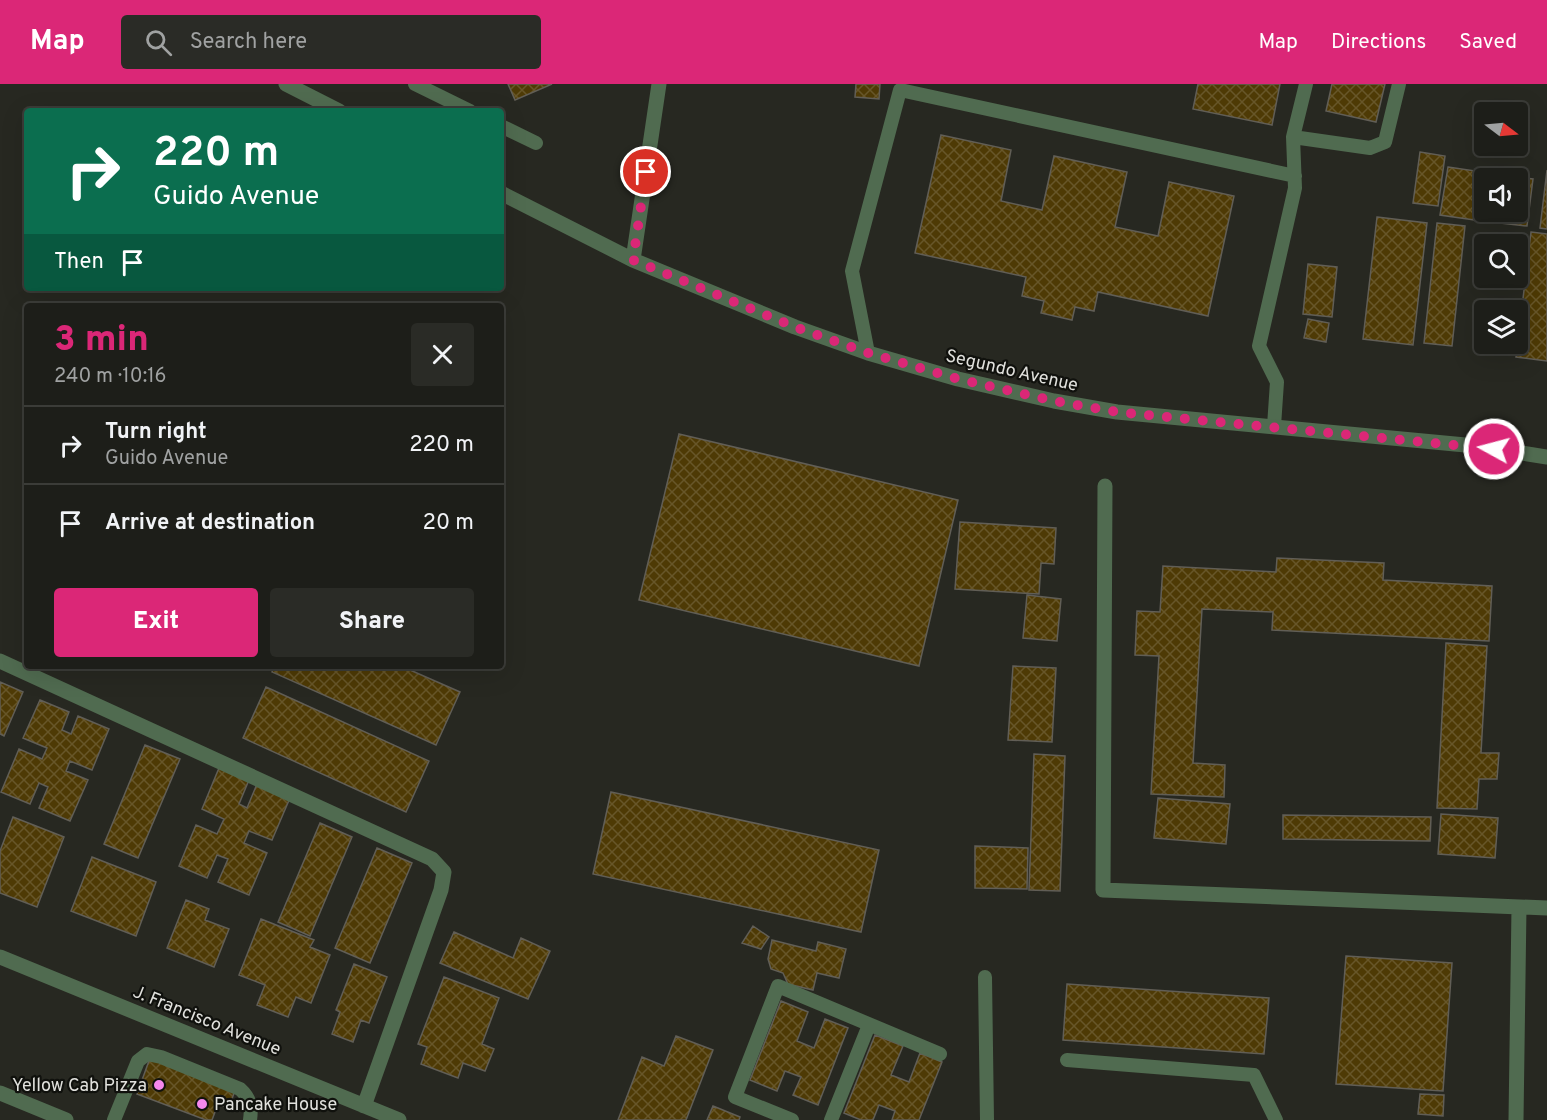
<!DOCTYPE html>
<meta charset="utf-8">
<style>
:root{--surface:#1d1e19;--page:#2a2b26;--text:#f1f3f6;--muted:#a0a2a2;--line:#3b3c38;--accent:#db2777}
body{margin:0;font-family:Overpass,sans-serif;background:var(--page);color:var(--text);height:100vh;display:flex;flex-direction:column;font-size:22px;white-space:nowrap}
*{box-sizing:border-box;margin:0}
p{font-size:20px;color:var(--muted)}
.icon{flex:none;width:33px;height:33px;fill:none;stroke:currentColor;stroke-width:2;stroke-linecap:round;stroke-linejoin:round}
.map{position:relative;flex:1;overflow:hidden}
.sheet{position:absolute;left:24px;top:219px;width:480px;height:366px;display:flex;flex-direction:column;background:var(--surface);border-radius:6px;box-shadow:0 6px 24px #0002,0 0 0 2px var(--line)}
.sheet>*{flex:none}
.top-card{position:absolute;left:24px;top:24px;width:480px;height:183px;border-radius:6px;box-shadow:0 6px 24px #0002,0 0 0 2px var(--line);background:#0b6e4f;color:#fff;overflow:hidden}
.needle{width:39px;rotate:106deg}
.controls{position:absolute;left:1474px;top:18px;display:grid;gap:12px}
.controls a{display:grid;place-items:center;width:54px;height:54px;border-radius:6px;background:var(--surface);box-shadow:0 6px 24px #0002,0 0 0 2px var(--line);font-size:30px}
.pin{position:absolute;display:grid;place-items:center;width:51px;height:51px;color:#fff;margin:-26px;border:3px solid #fff;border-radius:50%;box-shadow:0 2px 6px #0007}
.me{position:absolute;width:66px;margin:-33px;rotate:277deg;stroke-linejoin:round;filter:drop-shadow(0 0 4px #0008)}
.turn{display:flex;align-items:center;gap:21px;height:126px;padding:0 30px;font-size:27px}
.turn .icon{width:78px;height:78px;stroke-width:2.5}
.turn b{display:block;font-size:42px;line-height:51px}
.then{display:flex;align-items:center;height:57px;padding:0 30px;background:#0003;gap:12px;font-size:22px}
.round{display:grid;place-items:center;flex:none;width:63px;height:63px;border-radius:6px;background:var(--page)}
.overview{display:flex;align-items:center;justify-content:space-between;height:102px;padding:0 30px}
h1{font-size:36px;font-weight:800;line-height:45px;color:var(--accent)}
.action{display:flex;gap:12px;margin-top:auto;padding:12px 30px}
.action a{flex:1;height:69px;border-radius:6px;background:var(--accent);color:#fff;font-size:24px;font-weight:800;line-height:69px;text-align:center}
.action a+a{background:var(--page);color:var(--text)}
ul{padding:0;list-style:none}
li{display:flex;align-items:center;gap:18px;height:78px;padding:0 30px;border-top:2px solid var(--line)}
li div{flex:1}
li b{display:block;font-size:22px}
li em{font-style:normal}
header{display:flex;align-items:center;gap:36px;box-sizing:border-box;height:84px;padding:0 30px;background:var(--accent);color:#fff}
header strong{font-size:28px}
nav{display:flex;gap:33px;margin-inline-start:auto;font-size:21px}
.search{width:420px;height:54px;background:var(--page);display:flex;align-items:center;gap:15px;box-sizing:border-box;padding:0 21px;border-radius:6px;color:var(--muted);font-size:22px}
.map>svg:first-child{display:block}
</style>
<header>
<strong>Map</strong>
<div class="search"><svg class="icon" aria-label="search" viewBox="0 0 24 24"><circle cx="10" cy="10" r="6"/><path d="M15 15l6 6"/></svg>Search here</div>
<nav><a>Map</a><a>Directions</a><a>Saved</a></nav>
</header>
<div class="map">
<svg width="1547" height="1036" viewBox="0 0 1547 1036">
<defs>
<pattern id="building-cross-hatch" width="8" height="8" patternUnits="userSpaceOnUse" patternTransform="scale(1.5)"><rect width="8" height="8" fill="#4e3a05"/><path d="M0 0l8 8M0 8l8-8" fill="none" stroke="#675629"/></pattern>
</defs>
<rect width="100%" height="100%" fill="#272821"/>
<!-- building -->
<path fill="url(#building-cross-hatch)" stroke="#615e56" stroke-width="1.5" d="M508 0H552L515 16Z
M856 0H880L879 15 855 13Z
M1198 0H1280L1272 41 1193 25Z
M1332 0H1385L1376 38 1326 27Z
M941 51 1011 66 1001 117 1042 126 1054 72 1127 88 1115 143 1158 152 1169 98 1234 112 1208 232 1098 208 1094 227 1075 223 1072 236 1041 229 1044 217 1022 212 1026 193 915 169Z
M1420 68 1445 72 1438 122 1413 119Z
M1448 83 1496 90 1495 94H1485V128H1490L1488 138 1440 131Z
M1547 86V145L1540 144Z
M1498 91 1533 95 1527 142 1492 138 1493 128H1518V94H1497Z
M1377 133 1427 139 1413 261 1363 255Z
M1437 139 1465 142 1452 262 1424 259Z
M1531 148 1547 150V277L1516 273Z
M1308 180 1337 183 1332 233 1303 230Z
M1308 235 1329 239 1326 258 1304 254Z
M679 350 958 416 919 582 639 516Z
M960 438 1056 444 1054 480 1041 479 1039 510 955 505Z
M1277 474 1384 479 1383 496 1492 502 1489 557 1272 546 1273 528 1202 525 1193 679 1225 681 1224 713 1151 710 1159 572 1135 571 1137 527 1160 528 1163 482 1276 488Z
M1027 511 1061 515 1057 557 1023 554Z
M1446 559 1487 562 1481 669H1499L1497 695H1479L1477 725 1437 724Z
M275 582H401L460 608 436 661 272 588Z
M1013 582 1056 584 1052 658 1008 656Z
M0 598 23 608 4 652 0 650Z
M266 603 429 677 406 728 243 654Z
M40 616 69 628 62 646 71 650 78 632 109 645 92 686 70 677 66 687 88 696 70 737 39 724 48 703 39 699 30 720 1 708 19 665 42 675 47 664 23 654Z
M145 661 180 675 138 774 104 760Z
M1034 670 1065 672 1060 807 1029 806Z
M219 684 249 696 239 720 247 724 257 700 290 714 272 756 249 747 244 759 267 769 249 811 218 798 228 775 217 771 207 794 179 782 196 741 217 750 224 735 202 725Z
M611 708 879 766 861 848 593 790Z
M1158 714 1230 720 1226 760 1154 754Z
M1441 730 1498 734 1495 774 1438 770Z
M1283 731 1431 733 1430 757 1283 755Z
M13 733 64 753 37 823 0 809V767Z
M320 739 352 753 310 852 278 838Z
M975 762 1028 764 1027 805 975 804Z
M377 764 412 779 370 879 335 864Z
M92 773 156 798 136 852 71 827Z
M186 816 209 825 205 836 229 845 214 883 167 864Z
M261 835 314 856 310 863 330 871 311 919 296 913 288 933 257 921 265 901 239 891Z
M753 842 769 853 761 865 742 859Z
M454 848 513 874 521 854 550 867 528 915 440 879Z
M772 856 816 867 818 858 846 865 839 894 817 889 813 906 788 900 783 889 771 885 768 875Z
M1346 872 1452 879 1443 1007 1336 1000Z
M354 880 387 893 369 939 361 936 353 958 332 950 340 928 336 926Z
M444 893 499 914 482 960 494 965 485 987 463 979 458 994 421 980 427 963 418 960Z
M1067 900 1269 914 1264 970 1063 956Z
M781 917 808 928 797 957 814 964 825 935 848 944 818 1021 793 1011 801 993 785 987 777 1007 750 996Z
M875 951 903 962 891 991 909 998 920 969 942 978 919 1036H892L895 1027 879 1021 873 1036H861L844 1029Z
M676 952 713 966 686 1036H618L642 973 664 982Z
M150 974 235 1006 229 1024 218 1020 212 1036H206L137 1010Z
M1420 1010 1444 1011 1443 1032 1418 1030Z
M713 1022 740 1033 739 1036H707Z"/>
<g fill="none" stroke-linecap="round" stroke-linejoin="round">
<!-- service -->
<path stroke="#506b50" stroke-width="14" d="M415 0 470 27
M501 42 536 59
M1293 53 1370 64 1385 58 1399 0
M868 269 852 187 900 6 1295 92
M1274 342 1277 298 1259 262 1295 104 1293 53 1306 0
M985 893 987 1036
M1067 976 1254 991 1276 1036
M114 1036 138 977 147 970 161 973 240 1005C250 1014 252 1023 250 1036
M792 1036 735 1013 778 902 940 970
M831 1036 869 941"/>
<!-- minor -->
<path stroke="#506b50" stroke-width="15" d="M286 0 339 27
M501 109 633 176 795 243 868 269 958 295 1054 317 1117 328 1476 362 1547 373
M633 176 659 0
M1105 402 1103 806 1547 824
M0 577 432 775 444 788 441 806 364 1022
M0 873 399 1036
M1516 1036 1519 823"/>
<!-- tertiary -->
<path stroke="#506b50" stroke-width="15" d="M0 1009 66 1036"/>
</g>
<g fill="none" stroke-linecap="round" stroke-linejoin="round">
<!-- route -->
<path stroke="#db2777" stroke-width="10" stroke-dasharray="0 18" d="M646 88 633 176 795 243 868 269 958 295 1054 317 1117 328 1494 365"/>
</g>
<!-- markers -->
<g fill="#f688ed" stroke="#10110d" stroke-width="2">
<circle cx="159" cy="1001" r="6"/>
<circle cx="202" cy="1020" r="6"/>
</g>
<g text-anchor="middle" stroke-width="4.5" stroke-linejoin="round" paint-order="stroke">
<!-- street labels -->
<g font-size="18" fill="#e1e1dd" stroke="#10110d">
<text transform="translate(1012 286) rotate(13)" y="6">Segundo Avenue</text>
<text transform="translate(207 936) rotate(22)" y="6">J. Francisco Avenue</text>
</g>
<!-- poi labels -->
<g font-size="18" fill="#e1e1dd" stroke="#10110d" text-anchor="end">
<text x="147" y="1007">Yellow Cab Pizza</text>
<text x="214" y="1026" text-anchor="start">Pancake House</text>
</g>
</g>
</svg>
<div class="controls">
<a><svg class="needle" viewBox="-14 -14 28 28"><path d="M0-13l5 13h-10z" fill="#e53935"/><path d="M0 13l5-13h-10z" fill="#a0a2a2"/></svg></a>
<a><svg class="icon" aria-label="sound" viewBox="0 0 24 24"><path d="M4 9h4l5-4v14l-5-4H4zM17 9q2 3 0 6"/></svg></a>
<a><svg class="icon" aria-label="search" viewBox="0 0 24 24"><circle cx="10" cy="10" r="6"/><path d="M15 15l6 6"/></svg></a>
<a><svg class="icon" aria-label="layers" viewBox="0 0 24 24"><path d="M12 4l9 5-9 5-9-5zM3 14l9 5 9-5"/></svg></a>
</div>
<div class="pin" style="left:646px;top:88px;background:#d93025"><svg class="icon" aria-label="arrive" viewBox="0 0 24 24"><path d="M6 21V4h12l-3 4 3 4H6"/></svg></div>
<svg class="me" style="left:1494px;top:365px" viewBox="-20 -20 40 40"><circle r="17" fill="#db2777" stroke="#fff" stroke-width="3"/><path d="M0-11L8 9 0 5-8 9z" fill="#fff"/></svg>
<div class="top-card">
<div class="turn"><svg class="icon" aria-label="right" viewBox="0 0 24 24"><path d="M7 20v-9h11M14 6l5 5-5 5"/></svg><div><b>220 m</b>Guido Avenue</div></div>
<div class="then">Then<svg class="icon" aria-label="arrive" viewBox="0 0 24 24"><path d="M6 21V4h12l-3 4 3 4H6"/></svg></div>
</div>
<section class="sheet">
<div class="overview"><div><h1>3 min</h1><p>240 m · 10:16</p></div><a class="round"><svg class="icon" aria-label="close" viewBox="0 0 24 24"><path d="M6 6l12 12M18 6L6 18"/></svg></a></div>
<ul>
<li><svg class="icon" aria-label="right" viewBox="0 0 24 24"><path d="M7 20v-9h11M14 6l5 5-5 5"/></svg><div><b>Turn right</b><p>Guido Avenue</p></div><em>220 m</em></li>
<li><svg class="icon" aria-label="arrive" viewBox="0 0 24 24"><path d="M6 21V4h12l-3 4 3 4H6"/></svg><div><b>Arrive at destination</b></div><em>20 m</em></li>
</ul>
<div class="action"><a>Exit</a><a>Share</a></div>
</section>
</div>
